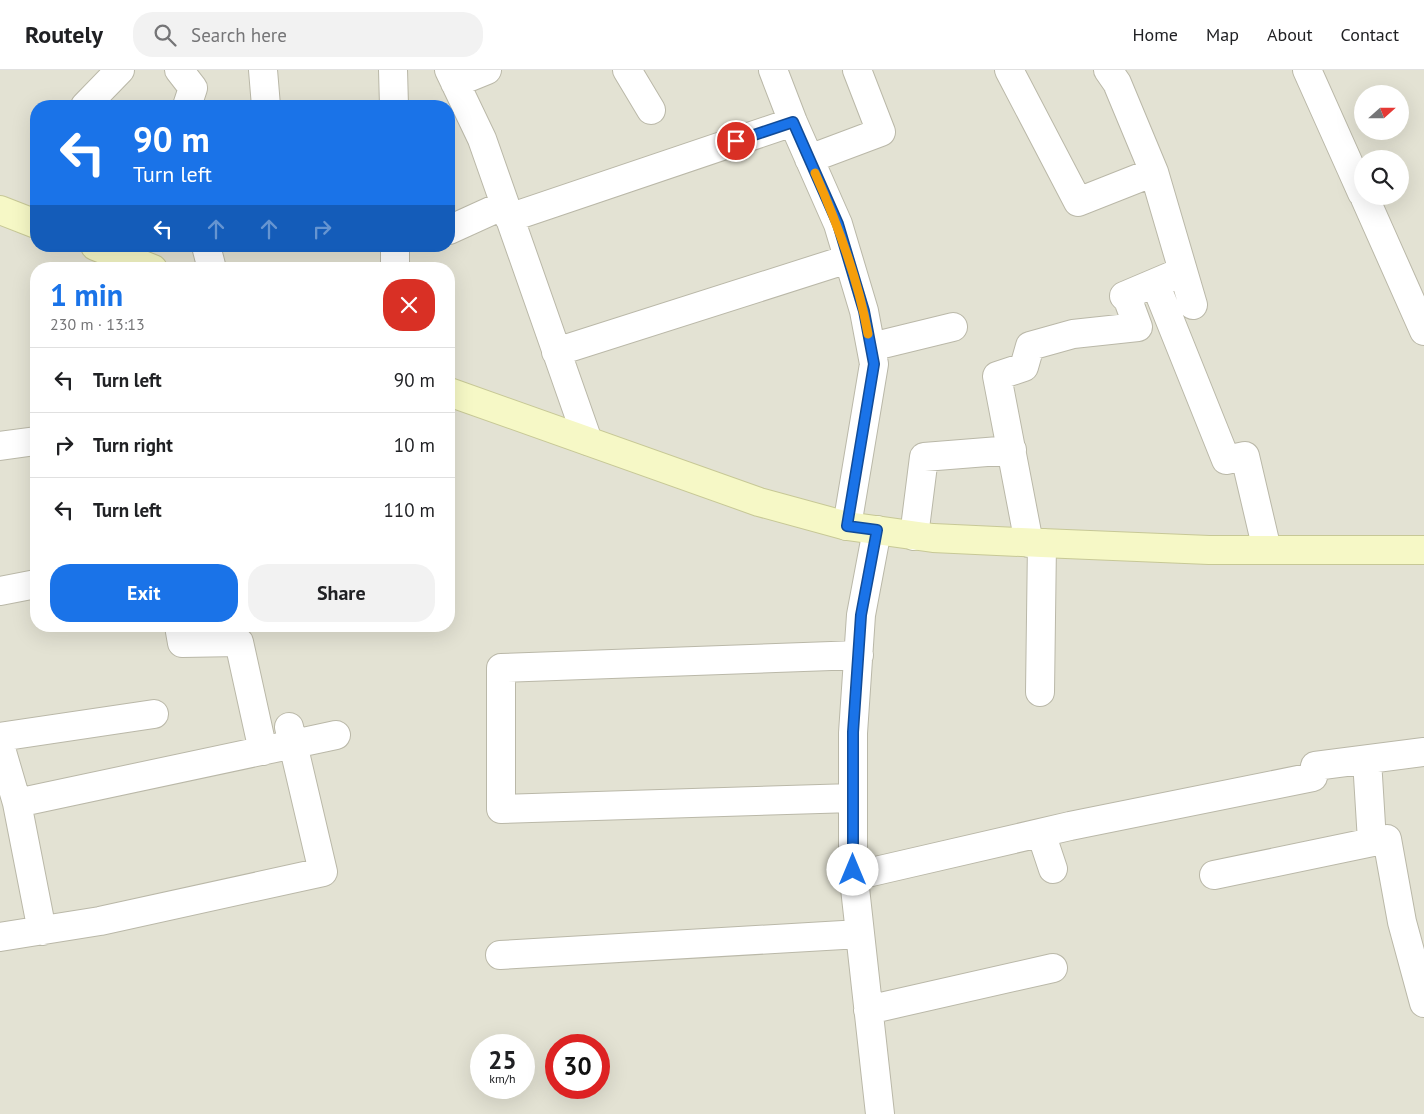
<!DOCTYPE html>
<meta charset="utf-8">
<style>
:root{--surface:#fff;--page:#f2f2f2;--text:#202124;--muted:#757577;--line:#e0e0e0;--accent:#1a73e8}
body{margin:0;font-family:"PT Sans",sans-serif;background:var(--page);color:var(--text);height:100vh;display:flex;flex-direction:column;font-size:19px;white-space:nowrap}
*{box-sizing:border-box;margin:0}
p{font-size:16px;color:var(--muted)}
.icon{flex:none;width:28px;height:28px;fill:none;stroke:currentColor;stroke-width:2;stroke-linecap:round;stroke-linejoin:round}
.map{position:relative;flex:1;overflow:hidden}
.sheet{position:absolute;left:30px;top:192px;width:425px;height:370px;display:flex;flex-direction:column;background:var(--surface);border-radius:20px;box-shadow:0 5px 20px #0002}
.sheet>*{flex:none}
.guide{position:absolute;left:30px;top:30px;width:425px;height:152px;border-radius:20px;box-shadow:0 5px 20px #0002;background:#1a73e8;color:#fff;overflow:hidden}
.needle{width:32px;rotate:69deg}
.controls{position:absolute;left:1354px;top:15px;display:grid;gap:10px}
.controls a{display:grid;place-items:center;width:55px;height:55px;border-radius:50%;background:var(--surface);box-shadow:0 5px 20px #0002;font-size:25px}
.speed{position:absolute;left:470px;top:964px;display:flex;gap:10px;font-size:25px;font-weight:700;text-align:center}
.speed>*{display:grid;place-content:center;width:65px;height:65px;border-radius:50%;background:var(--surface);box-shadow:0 5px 20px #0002;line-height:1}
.speed small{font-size:12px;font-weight:400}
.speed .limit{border:8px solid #d22;background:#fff;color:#111}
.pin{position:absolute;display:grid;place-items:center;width:42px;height:42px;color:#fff;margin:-21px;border:2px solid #fff;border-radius:50%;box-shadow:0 1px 5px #0007}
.me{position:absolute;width:55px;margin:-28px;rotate:0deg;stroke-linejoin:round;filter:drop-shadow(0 0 4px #0008)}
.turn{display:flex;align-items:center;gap:18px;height:105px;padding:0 20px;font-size:22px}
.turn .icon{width:65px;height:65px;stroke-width:2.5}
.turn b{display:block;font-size:35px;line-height:42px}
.lanes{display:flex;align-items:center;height:48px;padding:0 20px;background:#0003;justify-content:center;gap:25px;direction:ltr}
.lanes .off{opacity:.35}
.round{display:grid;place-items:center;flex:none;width:52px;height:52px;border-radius:20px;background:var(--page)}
.overview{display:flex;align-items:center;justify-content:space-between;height:85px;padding:0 20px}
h1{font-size:30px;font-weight:600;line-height:38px;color:var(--accent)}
.button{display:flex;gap:10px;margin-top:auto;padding:10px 20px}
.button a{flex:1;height:58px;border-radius:20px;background:var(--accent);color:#fff;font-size:20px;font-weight:600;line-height:58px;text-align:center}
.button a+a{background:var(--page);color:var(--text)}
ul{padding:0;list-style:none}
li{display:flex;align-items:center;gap:15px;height:65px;padding:0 20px;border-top:1px solid var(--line)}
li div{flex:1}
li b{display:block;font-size:19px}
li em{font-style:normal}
header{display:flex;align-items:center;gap:30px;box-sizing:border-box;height:70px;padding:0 25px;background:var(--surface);border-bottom:1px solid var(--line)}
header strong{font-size:24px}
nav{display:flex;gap:28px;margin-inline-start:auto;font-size:18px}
.search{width:350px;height:45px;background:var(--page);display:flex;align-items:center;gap:12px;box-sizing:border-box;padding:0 18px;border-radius:20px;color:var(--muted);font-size:19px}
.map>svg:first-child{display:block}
</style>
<header>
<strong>Routely</strong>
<div class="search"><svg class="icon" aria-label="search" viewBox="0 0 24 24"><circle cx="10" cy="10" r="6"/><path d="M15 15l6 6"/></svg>Search here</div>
<nav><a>Home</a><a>Map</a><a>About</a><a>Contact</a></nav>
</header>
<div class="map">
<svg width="1424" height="1044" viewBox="0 0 1424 1044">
<rect width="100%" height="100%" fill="#f0efe4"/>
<!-- residential -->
<path fill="#e3e2d3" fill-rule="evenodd" d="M0 0H1424V1044H0ZM1362 24H1400V61H1362ZM36 36H449V176H36ZM1362 89H1400V126H1362ZM36 199H449V556H36ZM481 975H524V1018H481ZM556 975H599V1018H556Z"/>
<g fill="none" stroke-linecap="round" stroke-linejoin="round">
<defs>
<path id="street" d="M179 0 193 18 187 36
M263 0 266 36
M393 0 394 36
M449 0 482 69 588 371
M627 0 651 40
M773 0 793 52 838 154 864 241 874 294 847 456
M1009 0 1078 132 1154 102
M1108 0 1117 13 1154 102 1193 235
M1307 0 1362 123
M455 13 487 0
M85 36 120 0
M809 89 881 62 857 0
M1364 126 1424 261
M509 148 793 52
M449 160 504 135
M206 176 212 199
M395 176V199
M1155 213 1226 390 1245 386 1267 480
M871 277 953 257
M556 282 848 189
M0 376 36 371
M877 460 861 545 853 663V800L880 1044
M914 466 924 387 1012 380
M1029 473 997 306 1024 297 1030 276 1073 264 1138 257 1128 230 1124 226 1183 201
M0 521 36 514
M179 556 182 573 239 572 263 681
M1040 622 1042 473
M0 667 154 644
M0 675 17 733 42 861
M1367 690 1372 771
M853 728 501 739V598L859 585
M17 733 336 665
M1041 763 1053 799
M1214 805 1387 769 1402 852 1424 933
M854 806 1070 756 1313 707 1315 696 1424 682
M0 867 100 851 323 802 289 657
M500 885 860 864
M868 940 1053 898"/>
<path id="secondary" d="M0 140 36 154
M95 176 153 199
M449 322 759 432 847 456 933 468 1042 473 1209 480H1424"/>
</defs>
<!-- street casing -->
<use href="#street" stroke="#bab8a8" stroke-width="30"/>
<!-- secondary casing -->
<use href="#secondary" stroke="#c7c896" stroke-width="30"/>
<!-- street -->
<use href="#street" stroke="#fff" stroke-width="28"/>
<!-- secondary -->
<use href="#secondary" stroke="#f6f8c6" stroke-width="28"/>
</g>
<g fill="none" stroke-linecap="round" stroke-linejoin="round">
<defs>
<path id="route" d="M736 71 793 52 838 154 864 241 874 294 847 456 877 460 861 545 853 662V800"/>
</defs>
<!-- route casing -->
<use href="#route" stroke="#114b97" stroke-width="12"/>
<!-- route -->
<use href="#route" stroke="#1a73e8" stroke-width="9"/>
<!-- slow -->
<path stroke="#f59e0b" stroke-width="9" d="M815 103C838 155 858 208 868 264"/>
</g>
</svg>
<div class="controls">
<a><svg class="needle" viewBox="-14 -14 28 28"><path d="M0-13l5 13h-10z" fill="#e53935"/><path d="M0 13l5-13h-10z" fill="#757577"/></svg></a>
<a><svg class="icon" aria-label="search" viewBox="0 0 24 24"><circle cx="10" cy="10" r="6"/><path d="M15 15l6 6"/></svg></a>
</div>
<div class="speed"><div>25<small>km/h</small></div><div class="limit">30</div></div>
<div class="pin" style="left:736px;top:71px;background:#d93025"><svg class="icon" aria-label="arrive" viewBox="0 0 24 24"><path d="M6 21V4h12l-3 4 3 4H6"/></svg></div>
<svg class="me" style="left:853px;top:800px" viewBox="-20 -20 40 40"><circle r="19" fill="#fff"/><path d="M0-13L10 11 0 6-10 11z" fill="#1a73e8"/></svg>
<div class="guide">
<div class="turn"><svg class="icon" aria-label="left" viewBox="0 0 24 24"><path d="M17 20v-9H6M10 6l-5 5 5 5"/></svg><div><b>90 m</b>Turn left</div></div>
<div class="lanes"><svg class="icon" aria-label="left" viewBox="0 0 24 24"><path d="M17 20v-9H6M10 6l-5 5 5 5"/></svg><svg class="icon off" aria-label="ahead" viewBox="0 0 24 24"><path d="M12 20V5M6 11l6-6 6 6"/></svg><svg class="icon off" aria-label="ahead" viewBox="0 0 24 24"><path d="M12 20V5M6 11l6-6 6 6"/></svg><svg class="icon off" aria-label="right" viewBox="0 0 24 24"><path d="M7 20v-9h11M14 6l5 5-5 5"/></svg></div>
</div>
<section class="sheet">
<div class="overview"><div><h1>1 min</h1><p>230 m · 13:13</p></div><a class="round" style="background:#d93025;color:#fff"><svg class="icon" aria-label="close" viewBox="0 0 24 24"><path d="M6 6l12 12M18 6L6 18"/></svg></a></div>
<ul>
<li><svg class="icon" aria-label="left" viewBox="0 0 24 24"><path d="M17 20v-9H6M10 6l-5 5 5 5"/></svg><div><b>Turn left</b></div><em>90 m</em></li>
<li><svg class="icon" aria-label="right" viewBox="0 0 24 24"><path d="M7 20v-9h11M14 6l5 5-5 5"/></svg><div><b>Turn right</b></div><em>10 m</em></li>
<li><svg class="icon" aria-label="left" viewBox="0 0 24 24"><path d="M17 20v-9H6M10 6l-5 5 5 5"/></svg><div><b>Turn left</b></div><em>110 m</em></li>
</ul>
<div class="button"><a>Exit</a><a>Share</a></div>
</section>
</div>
